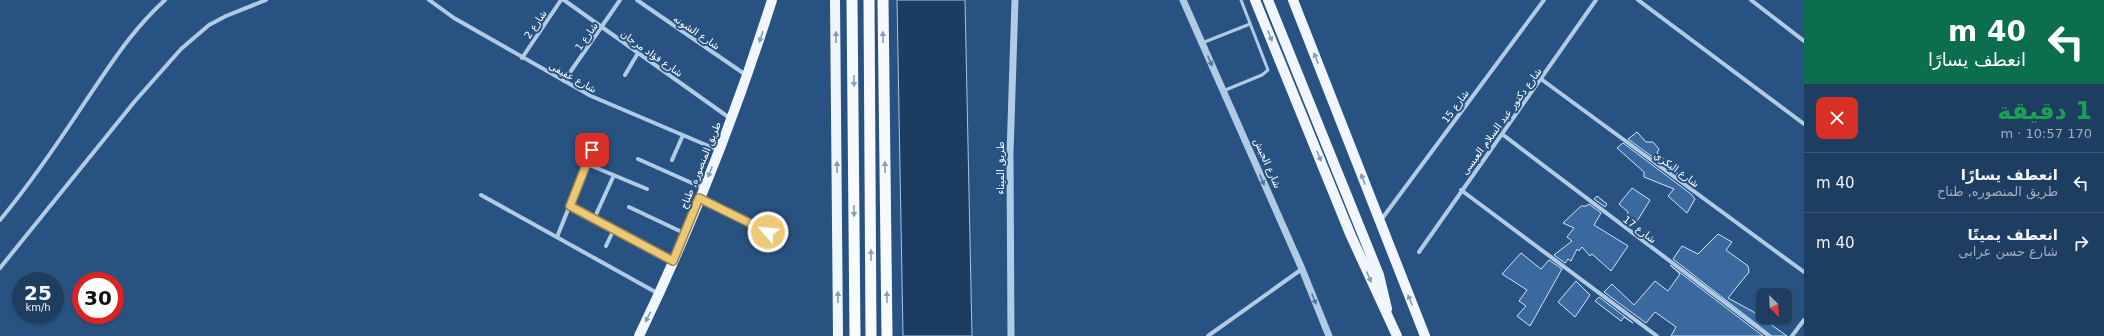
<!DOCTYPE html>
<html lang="ar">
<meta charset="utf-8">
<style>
:root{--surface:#1e3e61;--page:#2b496a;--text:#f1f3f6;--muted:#a1aebd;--line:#3c5776}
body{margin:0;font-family:"DejaVu Sans",Vazirmatn,sans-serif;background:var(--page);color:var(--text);direction:rtl;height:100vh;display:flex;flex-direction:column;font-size:15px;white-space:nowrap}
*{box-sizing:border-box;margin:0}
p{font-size:13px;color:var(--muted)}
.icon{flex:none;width:22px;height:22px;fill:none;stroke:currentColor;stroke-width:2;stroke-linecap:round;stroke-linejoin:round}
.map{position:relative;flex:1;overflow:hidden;direction:ltr}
.sheet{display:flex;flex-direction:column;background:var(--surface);width:300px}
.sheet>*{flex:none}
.top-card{background:#0b6e4f;color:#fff;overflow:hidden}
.needle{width:26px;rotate:156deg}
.controls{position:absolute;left:1756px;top:288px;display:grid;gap:8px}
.controls a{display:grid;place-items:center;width:36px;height:36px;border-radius:8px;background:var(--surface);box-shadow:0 1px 3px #0004,0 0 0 1px var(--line);font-size:20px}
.speed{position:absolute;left:12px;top:272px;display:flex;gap:8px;font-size:20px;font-weight:700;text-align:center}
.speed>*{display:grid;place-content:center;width:52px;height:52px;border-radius:50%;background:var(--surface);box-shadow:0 1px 3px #0004,0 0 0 1px var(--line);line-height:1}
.speed small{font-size:10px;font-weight:400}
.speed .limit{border:6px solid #d22;background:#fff;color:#111}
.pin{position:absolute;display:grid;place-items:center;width:34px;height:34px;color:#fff;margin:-17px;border-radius:8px;box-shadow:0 2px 6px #0006}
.me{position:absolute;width:44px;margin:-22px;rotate:297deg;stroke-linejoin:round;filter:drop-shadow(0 0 3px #0008)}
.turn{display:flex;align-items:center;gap:14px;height:84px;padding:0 12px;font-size:18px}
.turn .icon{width:52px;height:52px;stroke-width:2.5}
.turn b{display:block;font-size:28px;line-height:34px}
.round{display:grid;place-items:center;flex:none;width:42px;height:42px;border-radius:8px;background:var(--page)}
.summary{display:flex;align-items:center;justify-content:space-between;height:68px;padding:0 12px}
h1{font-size:24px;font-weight:700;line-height:30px;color:#1e9e55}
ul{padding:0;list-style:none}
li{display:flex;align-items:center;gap:12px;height:60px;padding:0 12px;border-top:1px solid var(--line)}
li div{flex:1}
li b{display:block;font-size:15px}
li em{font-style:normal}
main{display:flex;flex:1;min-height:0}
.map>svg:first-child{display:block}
</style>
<main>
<section class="sheet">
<div class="top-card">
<div class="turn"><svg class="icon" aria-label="left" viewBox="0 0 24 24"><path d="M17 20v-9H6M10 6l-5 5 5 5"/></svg><div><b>40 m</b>انعطف يسارًا</div></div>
</div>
<div class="summary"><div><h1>1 دقيقة</h1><p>170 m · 10:57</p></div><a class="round" style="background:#d93025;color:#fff"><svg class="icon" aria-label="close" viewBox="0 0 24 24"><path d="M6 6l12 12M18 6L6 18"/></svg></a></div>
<ul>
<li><svg class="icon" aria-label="left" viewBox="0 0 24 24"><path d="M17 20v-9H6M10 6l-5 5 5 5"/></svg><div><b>انعطف يسارًا</b><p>طريق المنصوره, طناح</p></div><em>40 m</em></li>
<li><svg class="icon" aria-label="right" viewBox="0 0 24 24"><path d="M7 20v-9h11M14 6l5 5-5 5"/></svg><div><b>انعطف يمينًا</b><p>شارع حسن عرابى</p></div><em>40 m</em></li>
</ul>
</section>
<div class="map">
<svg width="1804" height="336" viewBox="0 0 1804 336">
<rect width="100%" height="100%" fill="#285281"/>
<!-- water -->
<path fill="#1c3c62" stroke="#a5c5e6" d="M897 0H965L972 336H903Z"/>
<!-- building -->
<path fill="#39699e" stroke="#d4e4f5" d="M1637 132 1646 142H1653L1659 149 1657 153 1673 167 1680 177 1628 139Z
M1623 143 1691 194 1695 199 1687 213 1668 196 1674 189 1644 177V172L1617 148Z
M1632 188 1650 200 1636 223 1627 217 1628 212 1619 204Z
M1597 196 1607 204 1605 207 1594 199Z
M1589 204 1601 213 1594 225 1628 246 1611 271 1592 254 1590 256 1582 247 1579 251 1577 249 1571 261 1568 259 1565 263 1554 255 1572 241 1567 237 1574 228 1563 223 1581 206H1586Z
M1718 234 1732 242 1726 250 1748 266 1749 272 1728 298 1752 311 1787 336H1772L1673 259 1682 246 1698 254Z
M1521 253 1541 269 1549 260 1562 269 1530 326 1517 316 1526 306 1519 301 1527 290 1502 274Z
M1670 265 1763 336H1671L1676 327 1655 312 1646 323 1604 292 1612 284 1634 305 1655 281 1668 291 1680 274Z
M1576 281 1590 295 1575 317 1558 302Z
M1599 297 1633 323 1624 317 1621 321 1595 301Z"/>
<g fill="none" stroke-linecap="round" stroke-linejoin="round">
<!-- service -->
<path stroke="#b1cae6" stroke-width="3" d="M1202 43 1250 24
M1223 91 1262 75 1268 70 1241 0"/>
<!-- minor -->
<path stroke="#b1cae6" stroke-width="4" d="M429 0 454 18 591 96 718 150
M564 0 731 119
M637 0 746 75
M1638 0 1804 124
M1751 0 1804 41
M522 58 561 0
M625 75 638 53
M1541 79 1804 272
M564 81 620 0
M1502 134 1769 336
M638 159 703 188
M672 160 683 135
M587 164 647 189
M1461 190 1657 336
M481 195 659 294
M701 199 767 232
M570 206 673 261
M629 207 684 233
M594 219 614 175
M0 220C31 183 58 143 85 102 111 64 131 31 165 0
M1381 220 1544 0
M557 237 598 135
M606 246 614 229
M1419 252 1596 0
M0 268 135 101 181 49 209 25 226 16 266 0
M1208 336 1302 269
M1792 336 1804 320"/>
<!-- tertiary -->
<path stroke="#b1cae6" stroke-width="7" d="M1183 0 1302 269 1329 336
M1011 336 1010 154 1015 0"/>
<!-- primary -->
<path stroke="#f1f6fd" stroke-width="10" d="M835 0 838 336
M1255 0 1351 236 1397 336
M1268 0 1379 275 1387 309
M1293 0 1425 336
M639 336C691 228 736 114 772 0"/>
<!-- trunk -->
<path stroke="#f8fafe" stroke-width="11" d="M852 0 855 336
M869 0 871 336
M883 0 887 336"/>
</g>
<!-- one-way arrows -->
<defs><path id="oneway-solid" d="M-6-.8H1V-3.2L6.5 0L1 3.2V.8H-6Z"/></defs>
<g fill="#829cb9">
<use href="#oneway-solid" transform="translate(1270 36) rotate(68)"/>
<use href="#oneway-solid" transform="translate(761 37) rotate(108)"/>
<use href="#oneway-solid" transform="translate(836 37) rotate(-90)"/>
<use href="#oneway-solid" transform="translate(1316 58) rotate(-111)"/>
<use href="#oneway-solid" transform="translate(1319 156) rotate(68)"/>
<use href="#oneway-solid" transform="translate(837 167) rotate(-90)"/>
<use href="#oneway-solid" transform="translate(710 172) rotate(112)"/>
<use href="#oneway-solid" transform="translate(1363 179) rotate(-111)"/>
<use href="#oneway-solid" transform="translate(1369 277) rotate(67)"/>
<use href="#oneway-solid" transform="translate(838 297) rotate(-90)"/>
<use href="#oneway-solid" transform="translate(1410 300) rotate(-112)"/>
<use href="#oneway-solid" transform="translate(648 317) rotate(116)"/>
</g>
<g fill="#869eb9">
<use href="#oneway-solid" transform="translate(883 37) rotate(-91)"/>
<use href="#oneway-solid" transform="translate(854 81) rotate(90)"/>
<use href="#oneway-solid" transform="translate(885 167) rotate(-91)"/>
<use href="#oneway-solid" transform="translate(854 211) rotate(90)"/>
<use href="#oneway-solid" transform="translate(871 255) rotate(-90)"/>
<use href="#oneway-solid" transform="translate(887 297) rotate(-91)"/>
</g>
<g fill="#51769f">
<use href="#oneway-solid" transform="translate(1210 61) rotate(66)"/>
<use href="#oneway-solid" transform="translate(1262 180) rotate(66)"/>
<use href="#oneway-solid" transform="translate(1314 299) rotate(68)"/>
</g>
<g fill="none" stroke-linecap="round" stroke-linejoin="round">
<defs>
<path id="route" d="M592 150 570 206 673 261 699 198 768 232"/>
</defs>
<!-- route casing -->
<use href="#route" stroke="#9a824d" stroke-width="10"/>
<!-- route -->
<use href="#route" stroke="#edc877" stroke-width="7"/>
</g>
<g text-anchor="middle" stroke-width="4" stroke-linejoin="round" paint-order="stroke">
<!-- street labels -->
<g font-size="10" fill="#fff" stroke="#285281">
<text transform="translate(535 24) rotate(-56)" y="4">شارع 2</text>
<text transform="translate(697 32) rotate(34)" y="4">شارع الشونه</text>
<text transform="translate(586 36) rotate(-55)" y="4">شارع 1</text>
<text transform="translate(652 53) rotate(35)" y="4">شارع فؤاد مرجان</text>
<text transform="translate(573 77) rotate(29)" y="4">شارع عفيفى</text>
<text transform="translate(1455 106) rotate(-54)" y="4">شارع 15</text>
<text transform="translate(1501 121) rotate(-54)" y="4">شارع دكتور عبد السلام العبسى</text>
<text transform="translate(1268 163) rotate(66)" y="4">شارع الجيش</text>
<text transform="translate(700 165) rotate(-68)" y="4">طريق المنصوره, طناح</text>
<text transform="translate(1000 168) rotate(-90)" y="4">طريق الميناء</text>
<text transform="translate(1677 169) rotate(36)" y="4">شارع البكري</text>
<text transform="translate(1640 229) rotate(37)" y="4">شارع 17</text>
</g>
</g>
</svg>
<div class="controls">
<a><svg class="needle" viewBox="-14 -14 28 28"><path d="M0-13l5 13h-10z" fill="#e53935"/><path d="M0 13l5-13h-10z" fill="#a1aebd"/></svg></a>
</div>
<div class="speed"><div>25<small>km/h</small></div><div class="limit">30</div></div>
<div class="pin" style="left:592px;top:150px;background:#d93025"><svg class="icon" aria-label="arrive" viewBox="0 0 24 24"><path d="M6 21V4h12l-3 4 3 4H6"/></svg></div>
<svg class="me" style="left:768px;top:232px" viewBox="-20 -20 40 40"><circle r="17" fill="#edc877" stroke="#fff" stroke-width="3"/><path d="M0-11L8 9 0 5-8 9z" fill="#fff"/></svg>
</div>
</main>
